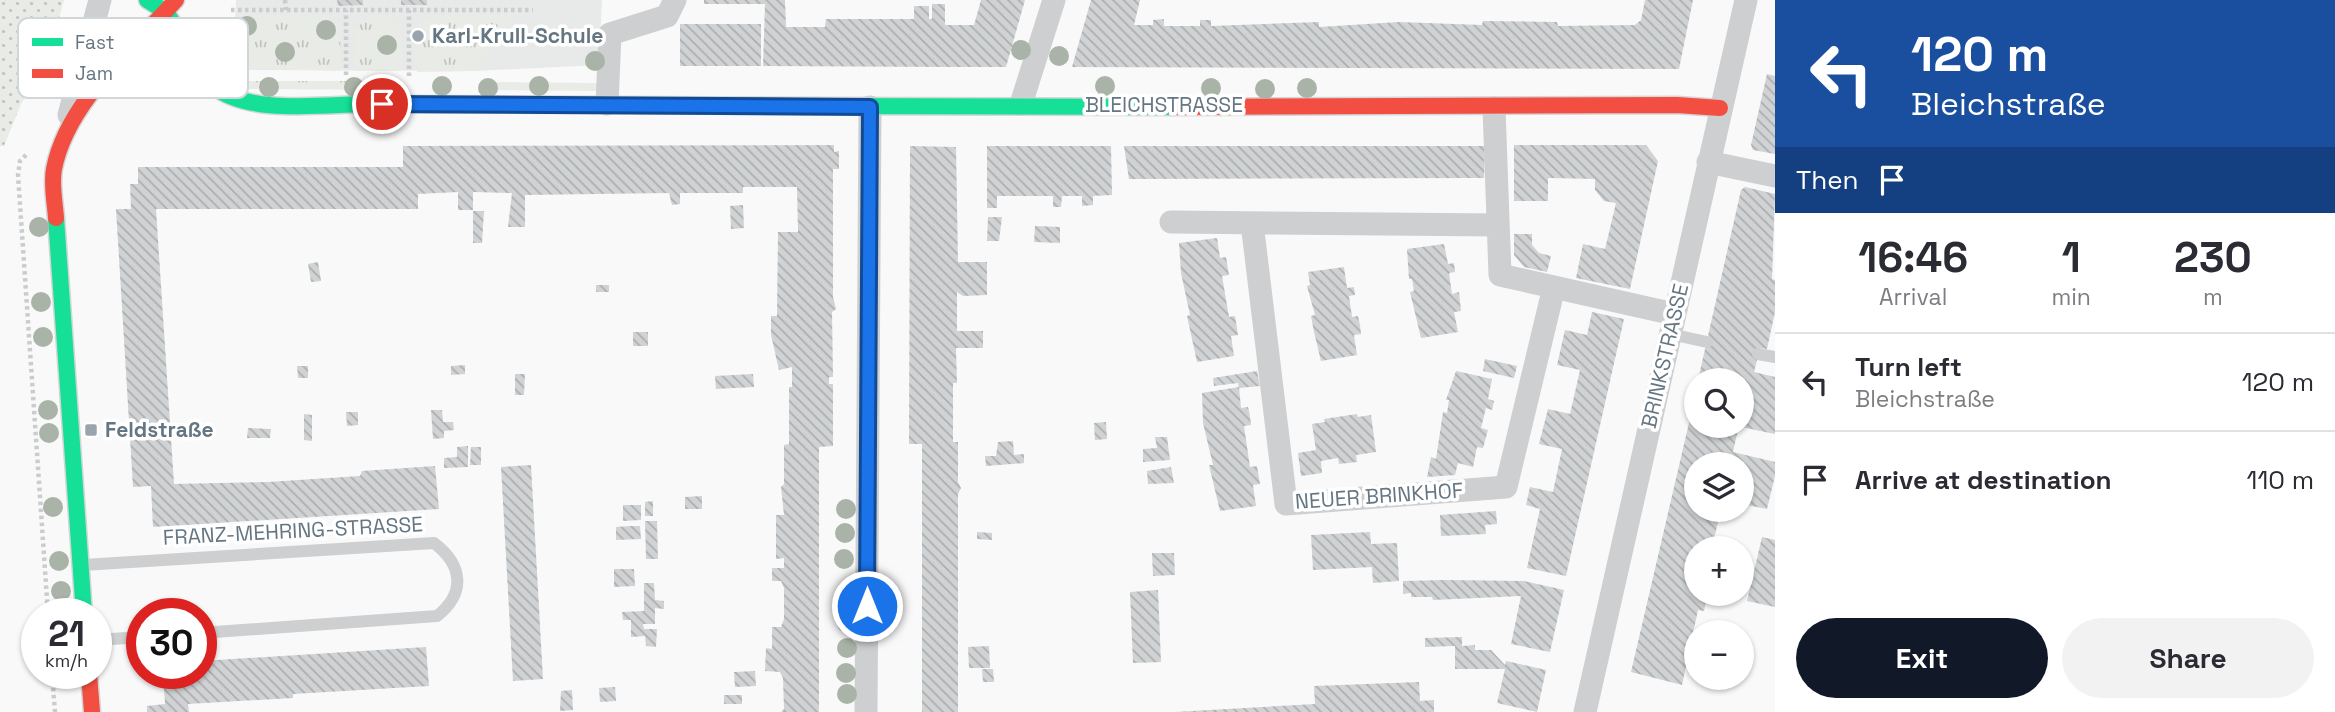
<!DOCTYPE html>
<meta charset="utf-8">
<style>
:root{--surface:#fff;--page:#f2f2f3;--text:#2b2b33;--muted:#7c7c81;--line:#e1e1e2;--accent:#111827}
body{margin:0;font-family:"Space Grotesk",sans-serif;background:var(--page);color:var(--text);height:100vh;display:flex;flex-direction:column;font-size:26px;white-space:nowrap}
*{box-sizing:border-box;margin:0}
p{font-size:23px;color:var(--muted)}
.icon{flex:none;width:38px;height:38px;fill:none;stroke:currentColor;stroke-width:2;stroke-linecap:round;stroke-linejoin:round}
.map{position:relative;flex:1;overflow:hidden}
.side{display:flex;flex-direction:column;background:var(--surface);width:560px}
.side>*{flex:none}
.hud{background:#1a4fa0;color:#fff;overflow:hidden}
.fabs{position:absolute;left:1684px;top:368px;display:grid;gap:14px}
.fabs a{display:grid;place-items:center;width:70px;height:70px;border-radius:50%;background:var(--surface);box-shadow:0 2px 5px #0004;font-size:35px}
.speed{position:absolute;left:21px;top:598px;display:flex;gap:14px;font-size:35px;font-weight:700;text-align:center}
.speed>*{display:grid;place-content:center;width:91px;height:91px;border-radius:50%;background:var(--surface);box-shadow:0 2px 5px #0004;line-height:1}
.speed small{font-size:18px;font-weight:400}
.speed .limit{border:10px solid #d22;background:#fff;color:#111}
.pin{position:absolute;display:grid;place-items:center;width:60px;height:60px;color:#fff;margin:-30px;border:4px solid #fff;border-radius:50%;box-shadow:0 2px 7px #0007}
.me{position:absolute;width:77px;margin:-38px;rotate:0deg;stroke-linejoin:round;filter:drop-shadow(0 0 5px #0008)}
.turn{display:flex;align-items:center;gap:24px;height:147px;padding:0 21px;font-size:32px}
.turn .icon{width:91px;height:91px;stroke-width:2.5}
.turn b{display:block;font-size:49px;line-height:60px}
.then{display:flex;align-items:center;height:66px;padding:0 21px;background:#0003;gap:14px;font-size:26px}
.eta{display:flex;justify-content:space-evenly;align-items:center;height:119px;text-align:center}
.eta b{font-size:42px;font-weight:700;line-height:49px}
.cta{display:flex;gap:14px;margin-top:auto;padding:14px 21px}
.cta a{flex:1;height:80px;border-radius:42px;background:var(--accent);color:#fff;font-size:28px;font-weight:700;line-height:80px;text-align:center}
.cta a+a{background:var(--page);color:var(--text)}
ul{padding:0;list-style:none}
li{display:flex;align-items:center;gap:21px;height:98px;padding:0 21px;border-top:2px solid var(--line)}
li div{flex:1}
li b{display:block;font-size:26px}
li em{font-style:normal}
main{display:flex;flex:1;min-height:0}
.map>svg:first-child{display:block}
</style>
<main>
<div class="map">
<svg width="1775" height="712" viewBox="0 0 1775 712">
<defs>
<pattern id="grass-tufts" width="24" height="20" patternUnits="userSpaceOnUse" patternTransform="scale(1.75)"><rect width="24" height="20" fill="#e8ebe6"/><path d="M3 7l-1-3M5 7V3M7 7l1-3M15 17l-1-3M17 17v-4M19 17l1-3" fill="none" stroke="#c0c3c0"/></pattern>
<pattern id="garden-dots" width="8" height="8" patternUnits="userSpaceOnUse" patternTransform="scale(1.75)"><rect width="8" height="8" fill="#e8ebe6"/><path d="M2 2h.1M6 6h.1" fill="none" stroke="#c0c3c0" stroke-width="1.8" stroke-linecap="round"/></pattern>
<pattern id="building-back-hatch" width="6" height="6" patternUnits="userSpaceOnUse" patternTransform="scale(1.75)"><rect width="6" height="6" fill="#d0d2d3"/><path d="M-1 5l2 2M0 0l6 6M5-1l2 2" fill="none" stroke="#acafb1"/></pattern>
</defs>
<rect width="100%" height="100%" fill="#f9f9f9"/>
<!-- built -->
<path fill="#e8e9e9" d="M236 0H602L599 65 475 71 247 70 236 64 234 57Z"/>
<!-- grass -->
<path fill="url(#grass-tufts)" d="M515 14 475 71 417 72C417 59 413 38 418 27 428 7 494 15 515 14Z
M235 15 329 17 340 31 341 71 241 68 234 57Z
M373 15 392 18 402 27V71H354V28Z
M245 81H399L402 90 243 89 238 87Z
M482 82 598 83V91L482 90Z"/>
<!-- garden -->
<path fill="url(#garden-dots)" d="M0 0H64L45 68 21 104 4 146H0Z"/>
<!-- building -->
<path fill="url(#building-back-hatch)" d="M337 0H363V5L338 6Z
M401 0H427V5H401Z
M704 0H785L786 27H825L826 19H914V6H929V19H932V4H945V25H974L981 0H1025L1006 67H945L763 66 765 4H704Z
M1091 0H1140L1134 25H1153V20L1164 19V26H1200V20H1211V26L1319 22V27L1399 22 1482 25 1483 21 1557 22 1558 26 1635 25 1641 20 1645 0H1693L1679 69 1072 67Z
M680 24H761V66H680Z
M1767 74 1775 76V154L1753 150 1751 145Z
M834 145V152L839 151V169H833V297L836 309 832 312 833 377H829V384H833V446L819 447V712H781L784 709 783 678 780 672 765 671 766 648 772 649V627H781L784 619V588L781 581H772V568H784V558L776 559V515H784L781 487 784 484V445L789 444V387H792V367L779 370 771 335V316H777L778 232H798L797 187H743V193H680V204L672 205 669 193 525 195V227H508L512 193 473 192V210H458V192L418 194V209H156L174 484 268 482 360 476 362 471 435 466 439 509 153 527 151 486 133 487 116 209H131L130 184H138V167H403V146Z
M1514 145H1646L1658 161 1630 289 1576 278 1583 244 1605 249 1616 203 1604 201 1595 190V179L1548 178V201H1514Z
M910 146 956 147 958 262H987V295L963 296 957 292V331H983V348H956L957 383H953V442H958V482L961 488 958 494V712H922V444H909Z
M987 146H1111L1112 195 1093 196V205L1082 206V196H1062L1061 207H1053V196H997V208H987Z
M1124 146H1485L1484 178 1129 179Z
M1745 187 1775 194 1772 279 1775 280V312L1767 349 1760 348 1754 372 1775 377V434L1741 427V380H1698L1741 190Z
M743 205 744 228 731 229 730 206Z
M473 211H484L482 243H473Z
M988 217H1002L999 241H987Z
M1035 226 1060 227V243L1034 242Z
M1514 234H1532V245L1539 253 1551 256 1547 272 1524 267 1514 255Z
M1217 238 1220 258 1226 257 1229 275 1222 276 1229 317 1235 316 1238 335 1231 336 1234 356 1197 362 1187 316 1190 315 1181 273 1179 243Z
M1444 244 1448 264 1454 263 1455 272 1449 273 1452 294 1459 292 1461 311 1454 312 1458 332 1421 338 1410 292 1414 291 1412 279H1409L1407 249Z
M318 262 321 281 311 282 308 264Z
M1344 267 1347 288 1354 287 1355 295 1349 296 1352 317 1358 316 1360 325 1361 334 1354 335 1357 355 1321 361 1314 332 1311 316 1315 315 1307 286 1310 285 1308 272Z
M596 285H609V292H596Z
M1592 312 1624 319 1566 576 1527 568 1540 509 1526 505 1530 487 1553 492 1562 449 1539 444 1548 409 1570 414 1580 370 1557 365 1565 330 1587 335Z
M633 332H648V346H633Z
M1485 359 1517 366 1514 378 1483 371Z
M465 365V374L451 375V366Z
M297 366H308V378H298Z
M1257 371 1260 386 1239 388 1238 383 1214 386 1213 378Z
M1456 371 1492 379 1488 399 1494 401 1492 410 1486 408 1481 428 1488 430 1483 448 1477 447 1473 467 1458 463 1455 475 1427 477 1431 457 1436 459 1443 412 1447 413 1449 400H1446Z
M515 374H525L524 395H515Z
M753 374 754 387 716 389 715 376Z
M1239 387 1241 408 1248 407 1250 416 1251 425 1244 426 1250 467 1257 466 1260 484 1253 485 1256 506 1220 511 1209 465H1213L1203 423 1202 393Z
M1695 397 1696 425H1739L1733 452 1775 462V476L1767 509 1741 504V464H1696V509H1721L1712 548H1696V593H1708L1704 611 1698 610 1682 685 1631 672Z
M431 410H442L443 422H453L454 430 444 431V438L433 439Z
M346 412H358V425L347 426Z
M304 414 312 415V441L304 440Z
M1357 414 1358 417 1371 415 1376 452 1356 455 1357 462 1339 464 1338 458 1321 461 1322 473 1301 476 1298 453 1316 450 1312 424 1325 422 1324 419Z
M1106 422 1107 439 1095 440 1094 423Z
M248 428 271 429 270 438H247Z
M1155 437H1167L1170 460 1143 462V449L1157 448Z
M1013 441 1014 455 1024 454V463L986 466 985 456H996L998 442Z
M468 446V467L444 468V458L457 457V447Z
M471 447H481V465H470Z
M531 465 543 679 513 681 501 467Z
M1171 467 1174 483 1148 484 1147 471Z
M702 496V509H685V497Z
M653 501V516H645V502Z
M623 505H641V520L623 521Z
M1496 511 1497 524 1485 525 1486 534 1441 536 1440 515Z
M645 521H657L658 559H646Z
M631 526H640L641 539 616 540V527Z
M977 532 992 533V540L977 539Z
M1370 532 1371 544 1397 543 1399 581 1373 583 1372 567 1313 570 1311 535Z
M1762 537 1775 540V607L1747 601Z
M1152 553H1174L1175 575 1153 576Z
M614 569H634L635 586 614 587Z
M1445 580 1524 581 1564 590 1550 652 1511 644 1521 596 1433 600 1432 597H1411V593L1403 594V581Z
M644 583H654L655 600 664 601V609L655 608V624H643L644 629H657L656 647 646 646 645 636 631 637V620H623L622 612 644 611Z
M1158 590 1161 662 1133 663 1130 592Z
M1462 637V646L1475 645V650H1491L1505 665 1506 661 1546 670 1537 712 1497 703 1505 669H1455V646L1425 647V638Z
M989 646 990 668H969L968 647Z
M426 647 429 686 293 694V698L188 704 189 712H147V706L165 704 163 674H201V661Z
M982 669H993L994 682H983Z
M755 671 756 686 735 687 734 672Z
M1419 682 1420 701 1434 700V712H1174L1315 704 1314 686Z
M615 687 616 701 600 702 599 688Z
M572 690 573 710 560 711 561 691Z
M724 695H742V704H724Z"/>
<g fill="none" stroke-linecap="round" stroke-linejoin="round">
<defs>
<path id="fast" d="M147 0 166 12 213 86C249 116 326 104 372 104
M816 106 1173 107
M56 218 84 614"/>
<path id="jam" d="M372 104 816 106
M1173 107 1677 105 1720 108
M56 218C55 203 51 184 54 169 67 102 132 49 176 0
M89 674 92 712"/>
</defs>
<!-- fast casing -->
<use href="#fast" stroke="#d5d6d7" stroke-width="19"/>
<!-- jam casing -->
<use href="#jam" stroke="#d5d6d7" stroke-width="19"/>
<!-- path -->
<path stroke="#cbcccd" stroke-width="4.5" stroke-dasharray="3.5 3.5" stroke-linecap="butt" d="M285 0 286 10
M231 10H533
M346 75V10
M409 76V10
M26 155 20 161 18 175 48 614
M52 674 55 712"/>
<!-- lane -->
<path stroke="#cecfd0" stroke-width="12" d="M1670 334 1707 342
M1758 354 1775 357
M83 565 434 543C463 565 466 593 437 616L201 633
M96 640 142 637"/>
<!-- street -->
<path stroke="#cecfd0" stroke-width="23" d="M607 104 610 34 667 16 675 0
M1021 104 1054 0
M1494 108 1500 275 1674 314
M69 115 100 0
M1708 162 1775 176
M1171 222 1498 225
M1252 223 1286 504 1506 487 1554 287
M866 712 870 107
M1585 712 1746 0"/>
<!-- fast -->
<use href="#fast" stroke="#16e098" stroke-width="16"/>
<!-- jam -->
<use href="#jam" stroke="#f24e42" stroke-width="16"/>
</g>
<!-- trees -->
<g fill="#a9b3a7">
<circle cx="247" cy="26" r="10"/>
<circle cx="326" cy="30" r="10"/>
<circle cx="387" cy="45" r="10"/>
<circle cx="1021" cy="50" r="10"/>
<circle cx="285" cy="52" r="10"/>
<circle cx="1059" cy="56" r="10"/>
<circle cx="595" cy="61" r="10"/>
<circle cx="442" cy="86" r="10"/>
<circle cx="539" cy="86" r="10"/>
<circle cx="1105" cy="86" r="10"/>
<circle cx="269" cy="87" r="10"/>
<circle cx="354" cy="87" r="10"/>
<circle cx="488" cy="88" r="10"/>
<circle cx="1211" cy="88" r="10"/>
<circle cx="1307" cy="88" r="10"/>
<circle cx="1265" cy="89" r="10"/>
<circle cx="39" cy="227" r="10"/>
<circle cx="41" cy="302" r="10"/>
<circle cx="43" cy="337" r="10"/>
<circle cx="48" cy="410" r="10"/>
<circle cx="49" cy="433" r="10"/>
<circle cx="53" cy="507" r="10"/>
<circle cx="846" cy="509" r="10"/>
<circle cx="845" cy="533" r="10"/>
<circle cx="844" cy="559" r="10"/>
<circle cx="59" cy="561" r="10"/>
<circle cx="61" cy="591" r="10"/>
<circle cx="846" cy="602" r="10"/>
<circle cx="847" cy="623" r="10"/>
<circle cx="847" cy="648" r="10"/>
<circle cx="846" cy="673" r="10"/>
<circle cx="847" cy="694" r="10"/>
</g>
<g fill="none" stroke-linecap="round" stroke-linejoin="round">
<defs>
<path id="route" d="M382 104 870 107 867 606"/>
</defs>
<!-- route casing -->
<use href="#route" stroke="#114b97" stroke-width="18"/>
<!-- route -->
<use href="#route" stroke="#1a73e8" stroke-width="12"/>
</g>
<!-- markers -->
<g fill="#99a4ac" stroke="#fff" stroke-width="2.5">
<circle cx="418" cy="36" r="7"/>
<rect x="84" y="423" width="14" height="14" rx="3.5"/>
</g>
<g text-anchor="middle" stroke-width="7" stroke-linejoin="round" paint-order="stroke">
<!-- poi labels -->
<g font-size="21" font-weight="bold" fill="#657683" stroke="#fff" text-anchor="start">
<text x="432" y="43">Karl-Krull-Schule</text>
<text x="105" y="437">Feldstraße</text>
</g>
<!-- street labels -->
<g font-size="21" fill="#657683" stroke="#fff">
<text x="1164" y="112">BLEICHSTRASSE</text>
<text transform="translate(1665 356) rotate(-77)" y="7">BRINKSTRASSE</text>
<text transform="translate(1379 496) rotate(-4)" y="7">NEUER BRINKHOF</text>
<text transform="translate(293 531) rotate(-3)" y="7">FRANZ-MEHRING-STRASSE</text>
</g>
</g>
<!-- legend -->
<rect x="18" y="18" width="230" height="80" rx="10" fill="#fff" stroke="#d1d6da" stroke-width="2"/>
<rect x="32" y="38" width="31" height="8" fill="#16e098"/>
<rect x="32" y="69" width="31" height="9" fill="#f24e42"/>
<g font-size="19" fill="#657683">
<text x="75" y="49">Fast</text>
<text x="75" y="80">Jam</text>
</g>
</svg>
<div class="fabs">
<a><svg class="icon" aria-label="search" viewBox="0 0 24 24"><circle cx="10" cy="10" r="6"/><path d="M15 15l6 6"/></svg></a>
<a><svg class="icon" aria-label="layers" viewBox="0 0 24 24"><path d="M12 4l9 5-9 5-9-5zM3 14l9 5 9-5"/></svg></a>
<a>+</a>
<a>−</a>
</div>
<div class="speed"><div>21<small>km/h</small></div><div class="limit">30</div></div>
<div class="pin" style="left:382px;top:104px;background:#d93025"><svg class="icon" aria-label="arrive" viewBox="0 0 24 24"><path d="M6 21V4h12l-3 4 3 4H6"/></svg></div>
<svg class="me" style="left:867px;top:606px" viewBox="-20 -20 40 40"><circle r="17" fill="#1a73e8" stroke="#fff" stroke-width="3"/><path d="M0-11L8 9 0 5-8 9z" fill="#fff"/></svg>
</div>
<section class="side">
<div class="hud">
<div class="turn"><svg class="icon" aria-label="left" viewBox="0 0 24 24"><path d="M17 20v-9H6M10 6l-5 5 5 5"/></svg><div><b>120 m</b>Bleichstraße</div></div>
<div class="then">Then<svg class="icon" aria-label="arrive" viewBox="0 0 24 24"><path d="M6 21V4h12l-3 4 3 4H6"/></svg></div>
</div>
<div class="eta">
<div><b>16:46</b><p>Arrival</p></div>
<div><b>1</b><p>min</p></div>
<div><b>230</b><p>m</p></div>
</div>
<ul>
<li><svg class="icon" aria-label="left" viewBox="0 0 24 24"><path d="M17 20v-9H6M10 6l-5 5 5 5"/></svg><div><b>Turn left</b><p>Bleichstraße</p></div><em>120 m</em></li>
<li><svg class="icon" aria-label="arrive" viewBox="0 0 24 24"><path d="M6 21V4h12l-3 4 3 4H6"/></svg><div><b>Arrive at destination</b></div><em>110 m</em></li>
</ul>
<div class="cta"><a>Exit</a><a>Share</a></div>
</section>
</main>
